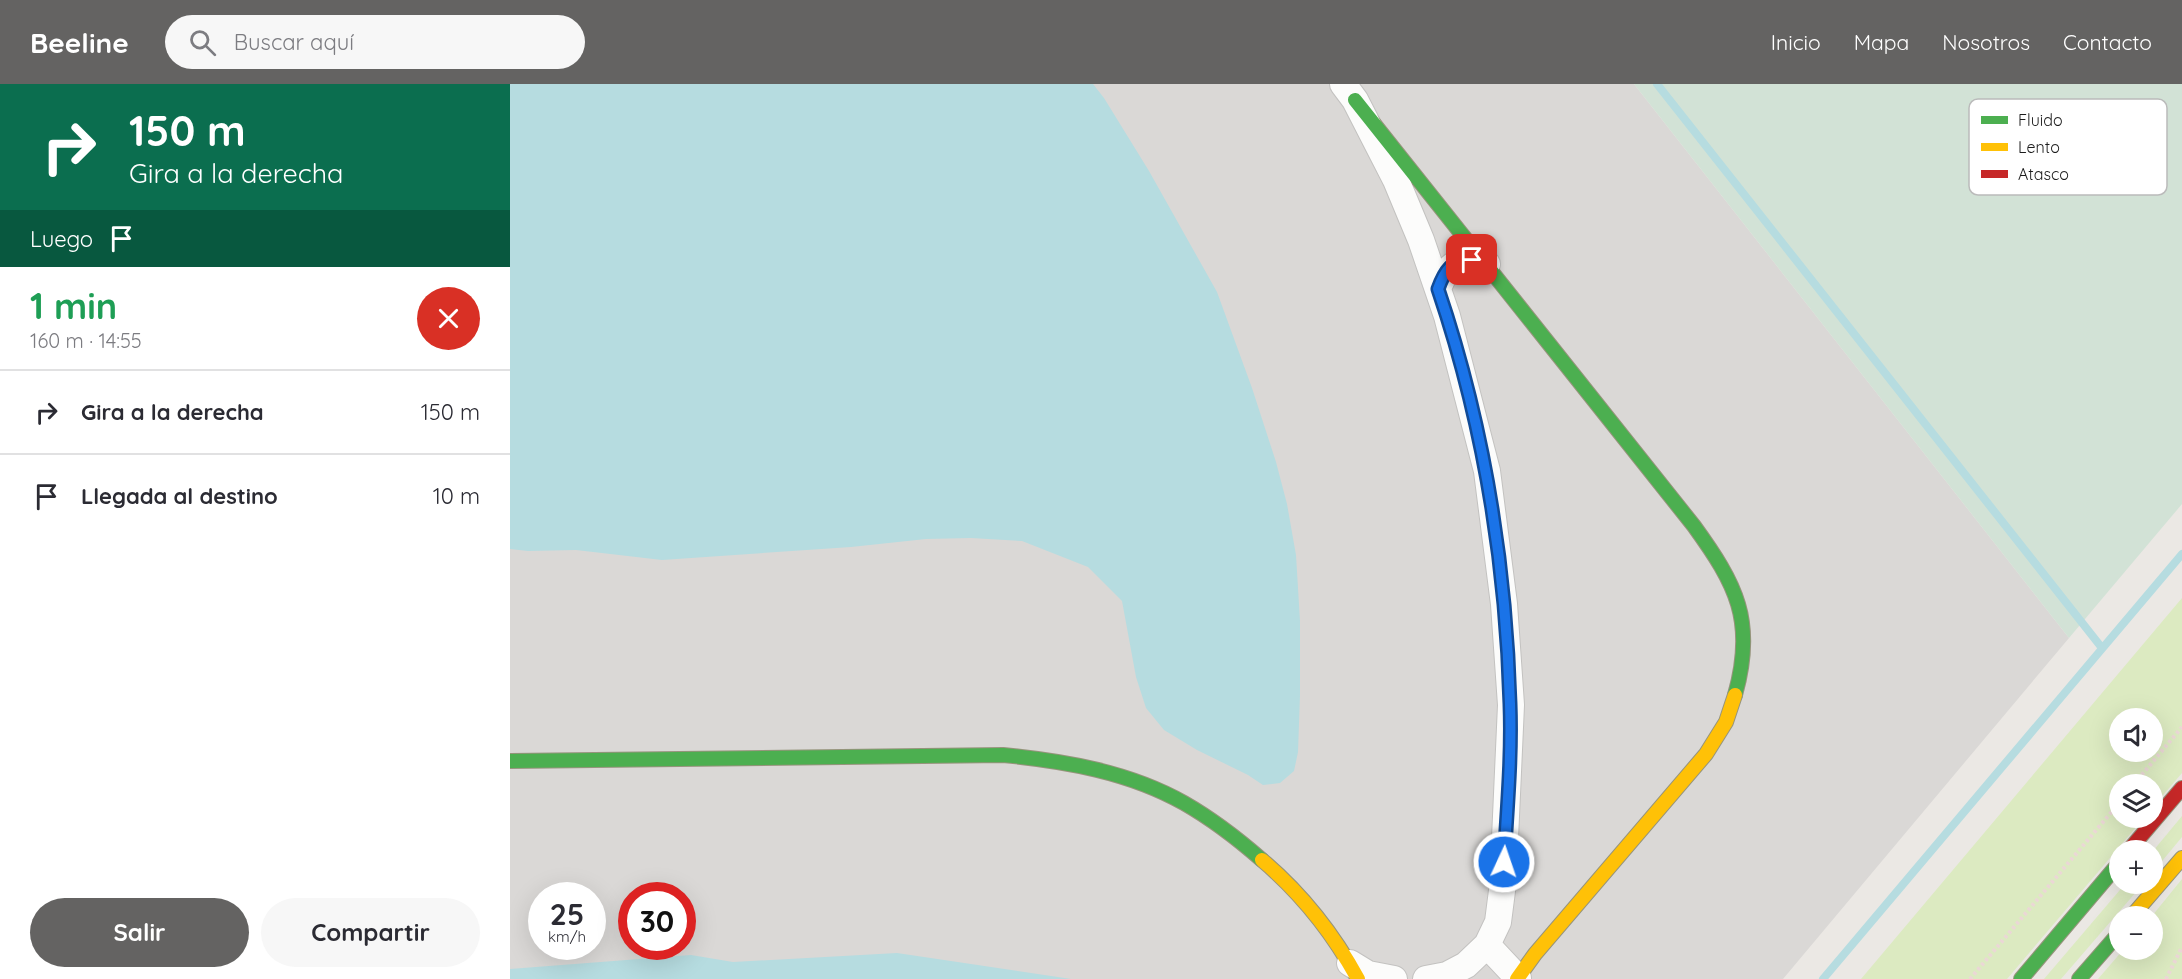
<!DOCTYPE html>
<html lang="es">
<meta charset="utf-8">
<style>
:root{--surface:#fff;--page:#f7f7f7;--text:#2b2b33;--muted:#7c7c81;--line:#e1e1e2;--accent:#646362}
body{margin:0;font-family:Quicksand,sans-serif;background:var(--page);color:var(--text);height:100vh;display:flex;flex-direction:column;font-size:22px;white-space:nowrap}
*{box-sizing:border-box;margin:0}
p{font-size:20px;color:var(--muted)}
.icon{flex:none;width:33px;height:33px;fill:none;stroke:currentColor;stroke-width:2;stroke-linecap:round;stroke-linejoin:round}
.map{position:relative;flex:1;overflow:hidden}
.sheet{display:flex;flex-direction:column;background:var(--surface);width:510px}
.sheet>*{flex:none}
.guide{background:#0b6e4f;color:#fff;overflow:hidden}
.tools{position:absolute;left:1599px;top:624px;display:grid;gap:12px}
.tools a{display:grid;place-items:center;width:54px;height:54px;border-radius:50%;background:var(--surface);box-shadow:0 6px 24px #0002;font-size:30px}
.speed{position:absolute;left:18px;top:798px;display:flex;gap:12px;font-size:30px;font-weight:700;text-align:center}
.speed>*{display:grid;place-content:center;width:78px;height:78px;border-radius:50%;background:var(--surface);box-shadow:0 6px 24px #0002;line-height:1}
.speed small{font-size:15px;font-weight:400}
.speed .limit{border:9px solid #d22;background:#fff;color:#111}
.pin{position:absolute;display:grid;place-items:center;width:51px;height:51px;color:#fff;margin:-26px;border-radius:12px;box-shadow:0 3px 9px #0006}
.me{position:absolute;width:66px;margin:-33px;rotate:3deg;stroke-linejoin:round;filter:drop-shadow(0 0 4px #0008)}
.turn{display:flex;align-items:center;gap:21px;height:126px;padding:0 30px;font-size:27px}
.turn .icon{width:78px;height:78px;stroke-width:2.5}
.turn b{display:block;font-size:42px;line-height:51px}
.then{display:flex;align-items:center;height:57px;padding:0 30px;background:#0003;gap:12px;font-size:22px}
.round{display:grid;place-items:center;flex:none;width:63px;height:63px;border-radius:32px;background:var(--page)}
.overview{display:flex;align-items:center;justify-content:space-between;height:102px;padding:0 30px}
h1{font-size:36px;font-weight:700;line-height:45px;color:#1e9e55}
.primary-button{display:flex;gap:12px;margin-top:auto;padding:12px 30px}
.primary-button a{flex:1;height:69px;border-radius:36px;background:var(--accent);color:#fff;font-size:24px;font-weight:700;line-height:69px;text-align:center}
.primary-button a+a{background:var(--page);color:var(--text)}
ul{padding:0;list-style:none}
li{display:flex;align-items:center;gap:18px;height:84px;padding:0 30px;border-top:2px solid var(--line)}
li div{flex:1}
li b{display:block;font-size:22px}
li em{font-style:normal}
header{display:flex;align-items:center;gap:36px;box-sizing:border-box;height:84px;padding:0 30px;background:var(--accent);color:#fff}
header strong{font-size:28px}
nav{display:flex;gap:33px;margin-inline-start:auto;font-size:21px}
.search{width:420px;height:54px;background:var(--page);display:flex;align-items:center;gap:15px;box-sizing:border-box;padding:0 21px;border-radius:33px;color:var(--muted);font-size:22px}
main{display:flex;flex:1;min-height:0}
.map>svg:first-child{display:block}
</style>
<header>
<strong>Beeline</strong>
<div class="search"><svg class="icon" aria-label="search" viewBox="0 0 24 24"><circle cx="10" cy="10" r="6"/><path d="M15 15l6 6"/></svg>Buscar aquí</div>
<nav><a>Inicio</a><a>Mapa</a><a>Nosotros</a><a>Contacto</a></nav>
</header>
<main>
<section class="sheet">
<div class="guide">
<div class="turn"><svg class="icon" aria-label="right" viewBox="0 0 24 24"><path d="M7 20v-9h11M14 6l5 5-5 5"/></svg><div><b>150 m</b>Gira a la derecha</div></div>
<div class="then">Luego<svg class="icon" aria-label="arrive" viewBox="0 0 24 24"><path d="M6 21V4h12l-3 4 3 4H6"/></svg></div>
</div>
<div class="overview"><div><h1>1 min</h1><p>160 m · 14:55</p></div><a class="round" style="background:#d93025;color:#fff"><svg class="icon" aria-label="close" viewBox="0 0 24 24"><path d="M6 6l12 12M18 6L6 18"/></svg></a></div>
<ul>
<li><svg class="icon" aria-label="right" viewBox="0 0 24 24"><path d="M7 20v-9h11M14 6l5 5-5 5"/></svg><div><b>Gira a la derecha</b></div><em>150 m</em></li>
<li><svg class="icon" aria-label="arrive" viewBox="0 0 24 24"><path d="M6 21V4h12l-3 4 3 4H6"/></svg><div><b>Llegada al destino</b></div><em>10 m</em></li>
</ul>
<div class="primary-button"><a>Salir</a><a>Compartir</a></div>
</section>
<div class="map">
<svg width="1672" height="895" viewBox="0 0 1672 895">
<rect width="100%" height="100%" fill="#ebe8e4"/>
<!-- residential -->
<path fill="#dad8d6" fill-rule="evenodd" d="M0 0H1124L1559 554 1273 895H0ZM32 812H82V862H32ZM122 812H172V862H122Z"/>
<!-- grass -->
<path fill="#dceac1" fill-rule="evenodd" d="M1672 514V689L1643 723 1642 700H1610V734H1634L1497 895H1351ZM1610 634H1642V668H1610Z
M1672 732V753L1643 788V767Z
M1672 795V895H1588L1613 866H1642V832Z
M1615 800H1633L1551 895H1534Z"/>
<!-- wetland -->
<path fill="#d2e2d6" d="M1124 0H1672V420L1559 554Z"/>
<!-- water -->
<path fill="#b6dce0" d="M0 0H583L594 14 639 87 707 208 742 304 766 378 777 420 786 471 790 537V611L788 668 784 687 770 699 753 701 738 691 687 666 654 646 636 624 626 593 612 517 578 483 512 457 461 454 416 455 341 463 152 476 66 466 18 467 0 465Z
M387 869 561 895H0V885L181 871 223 878Z"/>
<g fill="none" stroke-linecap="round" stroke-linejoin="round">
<!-- stream -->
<path stroke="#b6dce0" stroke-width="8" d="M1147 0 1592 564
M1313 895 1672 470"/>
<defs>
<path id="street" d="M833 0 845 16 886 96 911 156 937 232 977 387 994 520 1001 621 993 799 988 838 977 861 956 881 937 891 916 895
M928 205C933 191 939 182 953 175L977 180
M977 861 1008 894
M840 879 858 890 884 895"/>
<path id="fast" d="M845 16 1184 442C1226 500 1246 537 1225 611
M0 677 493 671C555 677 619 688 674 719 702 735 728 755 752 776
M1511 895 1610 778
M1569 895 1610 848"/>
<path id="slow" d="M752 776C792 810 823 849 848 895
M1622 832 1672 774
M1007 895 1025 870 1196 670 1216 638 1225 611"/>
<path id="jam" d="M1619 766 1672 704"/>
</defs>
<!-- street casing -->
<use href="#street" stroke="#c3c2c0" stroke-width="28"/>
<!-- fast casing -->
<use href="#fast" stroke="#96947c" stroke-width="16"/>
<!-- slow casing -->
<use href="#slow" stroke="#96947c" stroke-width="16"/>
<!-- jam casing -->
<use href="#jam" stroke="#96947c" stroke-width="16"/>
<!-- path -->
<path stroke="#ebd7d6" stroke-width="4" stroke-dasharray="3 3" stroke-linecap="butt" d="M1624 700 1672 643
M1460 895 1610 718
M1656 895 1672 863"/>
<!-- street -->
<use href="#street" stroke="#fcfcfb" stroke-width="26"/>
<!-- fast -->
<use href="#fast" stroke="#4caf50" stroke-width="14"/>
<!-- slow -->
<use href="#slow" stroke="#ffc107" stroke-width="14"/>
<!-- jam -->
<use href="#jam" stroke="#c62828" stroke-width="14"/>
</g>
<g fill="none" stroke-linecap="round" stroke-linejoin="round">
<defs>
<path id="route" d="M962 176C942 174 934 188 928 205 973 338 996 479 1000 620 1002 672 997 726 994 778"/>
</defs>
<!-- route casing -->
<use href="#route" stroke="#114b97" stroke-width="15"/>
<!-- route -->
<use href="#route" stroke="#1a73e8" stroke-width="10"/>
</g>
<!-- legend -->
<rect x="1459" y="15" width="198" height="96" rx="9" fill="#fff" stroke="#bbb" stroke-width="1.5"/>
<rect x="1471" y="32" width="27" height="8" fill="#4caf50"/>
<rect x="1471" y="59" width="27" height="8" fill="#ffc107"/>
<rect x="1471" y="86" width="27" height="8" fill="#c62828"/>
<g font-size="16" fill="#1c1c1c">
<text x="1508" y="42">Fluido</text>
<text x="1508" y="69">Lento</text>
<text x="1508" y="96">Atasco</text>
</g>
</svg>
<div class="tools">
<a><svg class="icon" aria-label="sound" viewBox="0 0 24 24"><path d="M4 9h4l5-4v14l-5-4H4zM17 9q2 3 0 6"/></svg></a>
<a><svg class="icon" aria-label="layers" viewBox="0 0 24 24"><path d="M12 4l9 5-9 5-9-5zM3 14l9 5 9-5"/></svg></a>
<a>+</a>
<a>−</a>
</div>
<div class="speed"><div>25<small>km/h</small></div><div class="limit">30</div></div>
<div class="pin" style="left:962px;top:176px;background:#d93025"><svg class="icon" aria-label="arrive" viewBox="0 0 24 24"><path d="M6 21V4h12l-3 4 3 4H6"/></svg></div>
<svg class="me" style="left:994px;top:778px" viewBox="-20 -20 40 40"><circle r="17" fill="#1a73e8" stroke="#fff" stroke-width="3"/><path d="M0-11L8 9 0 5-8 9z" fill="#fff"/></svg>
</div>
</main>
